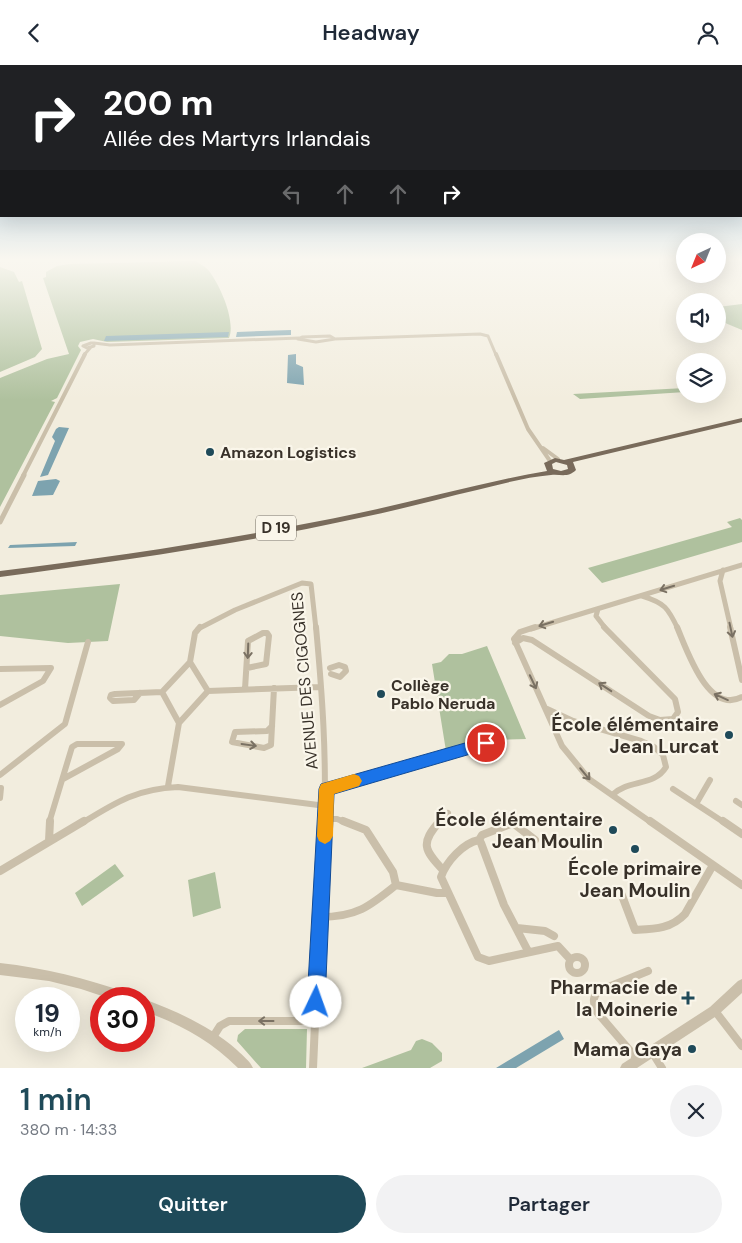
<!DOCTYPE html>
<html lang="fr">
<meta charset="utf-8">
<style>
:root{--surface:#fff;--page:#f2f2f3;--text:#1f2937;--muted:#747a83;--accent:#1f4a59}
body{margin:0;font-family:"DM Sans",sans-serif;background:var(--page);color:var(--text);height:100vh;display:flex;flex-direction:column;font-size:19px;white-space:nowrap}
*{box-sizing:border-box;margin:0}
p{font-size:16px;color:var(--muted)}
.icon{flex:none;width:28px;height:28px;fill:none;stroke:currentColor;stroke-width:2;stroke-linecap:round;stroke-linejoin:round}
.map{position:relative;height:1003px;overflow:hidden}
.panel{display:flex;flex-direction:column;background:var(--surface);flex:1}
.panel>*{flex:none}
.top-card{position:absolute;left:0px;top:0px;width:742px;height:152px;box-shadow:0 5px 20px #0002;background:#202124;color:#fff;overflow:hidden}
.needle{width:32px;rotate:223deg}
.buttons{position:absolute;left:676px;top:168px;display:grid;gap:10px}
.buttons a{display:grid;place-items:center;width:50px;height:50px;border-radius:50%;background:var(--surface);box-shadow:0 5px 20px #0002;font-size:25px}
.speed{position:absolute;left:15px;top:922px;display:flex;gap:10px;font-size:25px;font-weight:700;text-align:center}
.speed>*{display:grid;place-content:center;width:65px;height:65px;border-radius:50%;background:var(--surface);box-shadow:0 5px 20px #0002;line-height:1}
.speed small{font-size:12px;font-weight:400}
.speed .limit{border:8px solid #d22;background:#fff;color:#111}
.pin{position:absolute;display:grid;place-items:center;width:42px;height:42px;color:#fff;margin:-21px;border:2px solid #fff;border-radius:50%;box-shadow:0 1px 5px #0007}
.me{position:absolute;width:55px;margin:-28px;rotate:3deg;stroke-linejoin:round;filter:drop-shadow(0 0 4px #0008)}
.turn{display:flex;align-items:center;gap:18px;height:105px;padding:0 20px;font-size:22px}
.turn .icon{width:65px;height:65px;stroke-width:2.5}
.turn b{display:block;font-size:35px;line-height:42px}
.lanes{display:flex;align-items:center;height:48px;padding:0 20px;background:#0003;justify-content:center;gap:25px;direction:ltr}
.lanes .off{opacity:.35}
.round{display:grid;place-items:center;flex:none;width:52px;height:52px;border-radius:26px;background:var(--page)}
.head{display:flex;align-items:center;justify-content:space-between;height:85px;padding:0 20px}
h1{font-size:30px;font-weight:600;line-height:38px;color:var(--accent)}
.primary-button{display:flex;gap:10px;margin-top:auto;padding:10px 20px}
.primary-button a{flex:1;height:58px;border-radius:30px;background:var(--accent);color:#fff;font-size:20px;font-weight:600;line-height:58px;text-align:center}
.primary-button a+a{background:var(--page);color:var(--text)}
header{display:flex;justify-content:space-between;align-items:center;height:65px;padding:0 20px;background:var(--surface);font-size:22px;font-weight:600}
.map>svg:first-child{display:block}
</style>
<header><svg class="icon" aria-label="back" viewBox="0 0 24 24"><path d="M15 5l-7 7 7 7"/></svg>Headway<svg class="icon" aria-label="person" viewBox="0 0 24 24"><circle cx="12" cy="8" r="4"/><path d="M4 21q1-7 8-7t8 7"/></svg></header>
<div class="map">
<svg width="742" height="1003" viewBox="0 0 742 1003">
<rect width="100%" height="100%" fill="#f2edde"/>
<!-- green -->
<path fill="#afc19e" d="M196 196C200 199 206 202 209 206 220 220 236 256 229 273L107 277 93 274 80 277 78 281 81 285 57 333 51 336 55 337 0 442V313L47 294 69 289 43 213 46 212V207L57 201 70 199Z
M0 202 14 207 19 217 22 216 42 284 35 292 0 307Z
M742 239V265L718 255V242Z
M685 323V327L580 334 573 329Z
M740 453 742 455V477L602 518 588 503 732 462 727 457Z
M120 519 108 576 68 578 0 571V530Z
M487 581 526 674 484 675 446 686 432 599 441 597 449 589H462Z
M115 799 124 811 82 841 75 828Z
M215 807 221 843 193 852 188 815Z
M245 964H307L306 1003H261L237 976 238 970Z
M422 974 432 978 442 988V996L430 1003H362L411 985 416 976Z"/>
<!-- water -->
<path fill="#7da3af" d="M291 265V270L236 272 237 267Z
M229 267 228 272 104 276 106 271Z
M296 289V299L303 302 304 320 287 318 288 290Z
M59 362 69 363 48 410 40 412 55 376 52 372 56 364Z
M56 414 60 416 53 430 32 431 38 416Z
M77 477 75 481 8 483 10 480Z
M559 965 564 974 516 1003H496Z"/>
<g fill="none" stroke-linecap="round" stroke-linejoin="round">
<!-- minor-far4 -->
<path stroke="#cabfaa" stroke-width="3" d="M330 271 335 274 316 277 298 274 302 272Z
M334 274 480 269 488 271 496 290
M91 278H94V281L87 283 83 281Z
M94 278 110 280 299 273
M84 290 91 282"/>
<!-- minor-far3 -->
<path stroke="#cabfaa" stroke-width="4" d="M496 289 528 364 550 396
M543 383 558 394
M23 411 85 289"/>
<!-- minor-far2 -->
<path stroke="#cabfaa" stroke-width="5" d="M0 457 24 410
M723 505 720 516 731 564
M642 531C665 538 668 543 678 564
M598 544 596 551 606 564
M198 564 235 545 302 518 311 519 316 564
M531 564 742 500"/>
<!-- minor-far1 -->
<path stroke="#cabfaa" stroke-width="6" d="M316 562C322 627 327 693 324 758
M535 562 520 567 514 574 562 681 589 714 652 758
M677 562C687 585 708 650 742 632
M730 562 742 615
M515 578 523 573 532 575 649 651 660 655 673 654 678 647 675 634 604 562
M190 597 195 568 200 562
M190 597 208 626 179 658 162 627Z
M330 603 339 600 345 602 346 606 340 612 331 609
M0 604 51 603 43 616 0 640
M245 624 248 576 263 568H267L269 571 266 599 247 603
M208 626 321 622
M140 628 134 635 113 636 110 633 111 630 115 629 162 627
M545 643 573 656 641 676 654 682 663 690 666 702C654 722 628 714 612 730
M272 661 267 666 235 667 232 677 264 683 271 680 274 623
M0 710 65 659 88 577
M168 721 179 658
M326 724 485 678 489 672 486 667
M673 724 725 758
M0 733 1 723
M736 736 742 740
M696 739 710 715
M325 754H337L347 758
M49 758 72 682 77 679H122L118 684 63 714
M82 758C116 737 136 724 178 722L326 741
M439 758 448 748"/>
<!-- minor -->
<path stroke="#cabfaa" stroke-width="8" d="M440 756C420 778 424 785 443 805
M650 756 742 820
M723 756 742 769
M479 775 482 770 513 758 535 775
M49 776 50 756
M0 806 84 756
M396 820 437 828H447
M621 828 635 865C654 864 671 864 685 849L713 800
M320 852C356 852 369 842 396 820L393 807 366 765 343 756
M517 863 545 866 554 871
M528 886 504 840 481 778 479 775C463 778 446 797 441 812L478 892 489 896 558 881 570 894
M569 900a8 8 0 1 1 16 0a8 8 0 1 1-16 0Z
M715 946 742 981
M213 972 220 961 229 956H315
M652 987 662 1003
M638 995 596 946C593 937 592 930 601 925L648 906
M313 1003 324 756"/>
<!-- tertiary -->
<path fill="#cabfaa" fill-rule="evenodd" d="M0 898C44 903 86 913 127 928L131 930 133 934H111L81 924 49 916 0 910Z
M742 914V928L718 950 637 1003H620L622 999 710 942 738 916Z
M144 934C178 947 210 961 237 985 243 991 250 996 253 1003H238C210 975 181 960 144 946Z"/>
<!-- primary -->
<path fill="#796b5b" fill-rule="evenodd" d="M742 353V357L573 397 576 405C568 413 561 409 551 410 527 412 501 419 477 425 438 434 399 445 359 453 241 479 120 496 0 512V506C120 491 240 473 359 448 422 435 483 417 547 406L544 398 555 393 564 395ZM556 397 567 400 568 404 561 406 553 404 552 399Z"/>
</g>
<!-- one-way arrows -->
<defs><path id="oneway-shaft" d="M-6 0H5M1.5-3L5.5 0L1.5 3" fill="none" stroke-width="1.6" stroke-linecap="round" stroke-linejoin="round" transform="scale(1.25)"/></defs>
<g stroke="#7a7163">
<use href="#oneway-shaft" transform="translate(667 523) rotate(163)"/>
<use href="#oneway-shaft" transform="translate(546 559) rotate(163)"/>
<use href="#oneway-shaft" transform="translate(731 565) rotate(78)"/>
<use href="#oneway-shaft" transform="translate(248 586) rotate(92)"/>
<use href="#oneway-shaft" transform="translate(533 617) rotate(65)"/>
<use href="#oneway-shaft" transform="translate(605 622) rotate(-147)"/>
<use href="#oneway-shaft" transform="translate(721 632) rotate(-156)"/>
<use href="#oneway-shaft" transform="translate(249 680) rotate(8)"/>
<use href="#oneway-shaft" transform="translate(585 709) rotate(50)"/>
<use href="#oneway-shaft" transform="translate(266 956) rotate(-180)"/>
</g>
<!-- sky -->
<linearGradient id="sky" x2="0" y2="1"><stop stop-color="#7dadd1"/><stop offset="0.58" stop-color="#f9f7f0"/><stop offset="1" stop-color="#f9f7f0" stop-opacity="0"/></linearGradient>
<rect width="742" height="335" fill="url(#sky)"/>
<!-- route -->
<path fill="#1a73e8" stroke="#114b97" d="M486 672 491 674 493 678 491 683 334 729 325 937 323 943 316 946 309 943 307 937 319 724 321 719Z"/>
<!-- slow -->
<path fill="#f59e0b" d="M354 709 359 711 362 716 359 721 334 729 333 771 330 776 325 779 319 776 317 771 319 724 321 719Z"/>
<!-- markers -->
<g fill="#1f4a59" stroke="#faf6ea" stroke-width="2">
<circle cx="210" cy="387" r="5"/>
<circle cx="381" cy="629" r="5"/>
<circle cx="729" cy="670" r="5"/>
<circle cx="613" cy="765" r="5"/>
<circle cx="635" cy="784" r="5"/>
<path d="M685.5 925.5h5v5h5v5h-5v5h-5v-5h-5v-5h5z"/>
<circle cx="692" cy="984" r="5"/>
</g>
<g text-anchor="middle" stroke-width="4.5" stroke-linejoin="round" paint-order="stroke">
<!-- shield labels -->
<rect fill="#faf6ea" stroke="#726c63" stroke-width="1" x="256" y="450.5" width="40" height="25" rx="4"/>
<g font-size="15" font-weight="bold" fill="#383129">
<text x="276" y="468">D 19</text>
</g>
<!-- poi labels -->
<g font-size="16" font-weight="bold" fill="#383129" stroke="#faf6ea" text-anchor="start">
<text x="220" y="393">Amazon Logistics</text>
<text x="391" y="626">Collège<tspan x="391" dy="18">Pablo Neruda</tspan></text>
</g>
<!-- street labels -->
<g font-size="16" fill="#383129" stroke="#faf6ea">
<text transform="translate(304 616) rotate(-95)" y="6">AVENUE DES CIGOGNES</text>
</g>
<!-- near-poi labels -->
<g font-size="19" font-weight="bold" fill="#383129" stroke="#faf6ea" text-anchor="end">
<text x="719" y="666">École élémentaire<tspan x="719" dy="22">Jean Lurcat</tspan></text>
<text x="603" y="761">École élémentaire<tspan x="603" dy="22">Jean Moulin</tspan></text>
<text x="635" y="810" text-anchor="middle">École primaire<tspan x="635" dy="22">Jean Moulin</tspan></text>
<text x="678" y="929">Pharmacie de<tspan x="678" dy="22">la Moinerie</tspan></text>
<text x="682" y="991">Mama Gaya</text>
</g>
</g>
</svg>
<div class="buttons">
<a><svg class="needle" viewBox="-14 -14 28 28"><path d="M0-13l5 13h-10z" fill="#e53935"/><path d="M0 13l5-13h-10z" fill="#747a83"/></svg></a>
<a><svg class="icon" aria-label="sound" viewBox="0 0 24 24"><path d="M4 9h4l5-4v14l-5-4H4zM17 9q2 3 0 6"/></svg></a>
<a><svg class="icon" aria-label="layers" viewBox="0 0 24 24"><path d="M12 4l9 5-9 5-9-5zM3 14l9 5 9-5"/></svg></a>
</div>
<div class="speed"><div>19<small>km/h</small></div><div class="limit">30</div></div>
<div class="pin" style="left:486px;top:678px;background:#d93025"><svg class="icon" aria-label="arrive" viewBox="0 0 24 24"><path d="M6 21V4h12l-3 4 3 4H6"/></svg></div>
<svg class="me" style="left:316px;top:937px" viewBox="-20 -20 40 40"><circle r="19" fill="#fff"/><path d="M0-13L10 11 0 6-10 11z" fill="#1a73e8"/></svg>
<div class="top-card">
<div class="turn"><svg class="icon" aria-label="right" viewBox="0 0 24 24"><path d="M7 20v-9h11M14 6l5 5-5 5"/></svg><div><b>200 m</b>Allée des Martyrs Irlandais</div></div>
<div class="lanes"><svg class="icon off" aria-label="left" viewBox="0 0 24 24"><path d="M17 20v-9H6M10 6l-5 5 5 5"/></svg><svg class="icon off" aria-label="ahead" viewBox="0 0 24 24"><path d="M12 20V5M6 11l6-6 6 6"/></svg><svg class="icon off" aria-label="ahead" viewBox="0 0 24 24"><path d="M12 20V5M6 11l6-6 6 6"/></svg><svg class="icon" aria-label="right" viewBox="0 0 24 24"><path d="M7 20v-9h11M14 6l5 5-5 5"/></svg></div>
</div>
</div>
<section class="panel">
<div class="head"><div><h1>1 min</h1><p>380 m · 14:33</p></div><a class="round"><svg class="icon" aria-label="close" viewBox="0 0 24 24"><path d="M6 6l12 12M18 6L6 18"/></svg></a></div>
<div class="primary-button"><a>Quitter</a><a>Partager</a></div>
</section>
